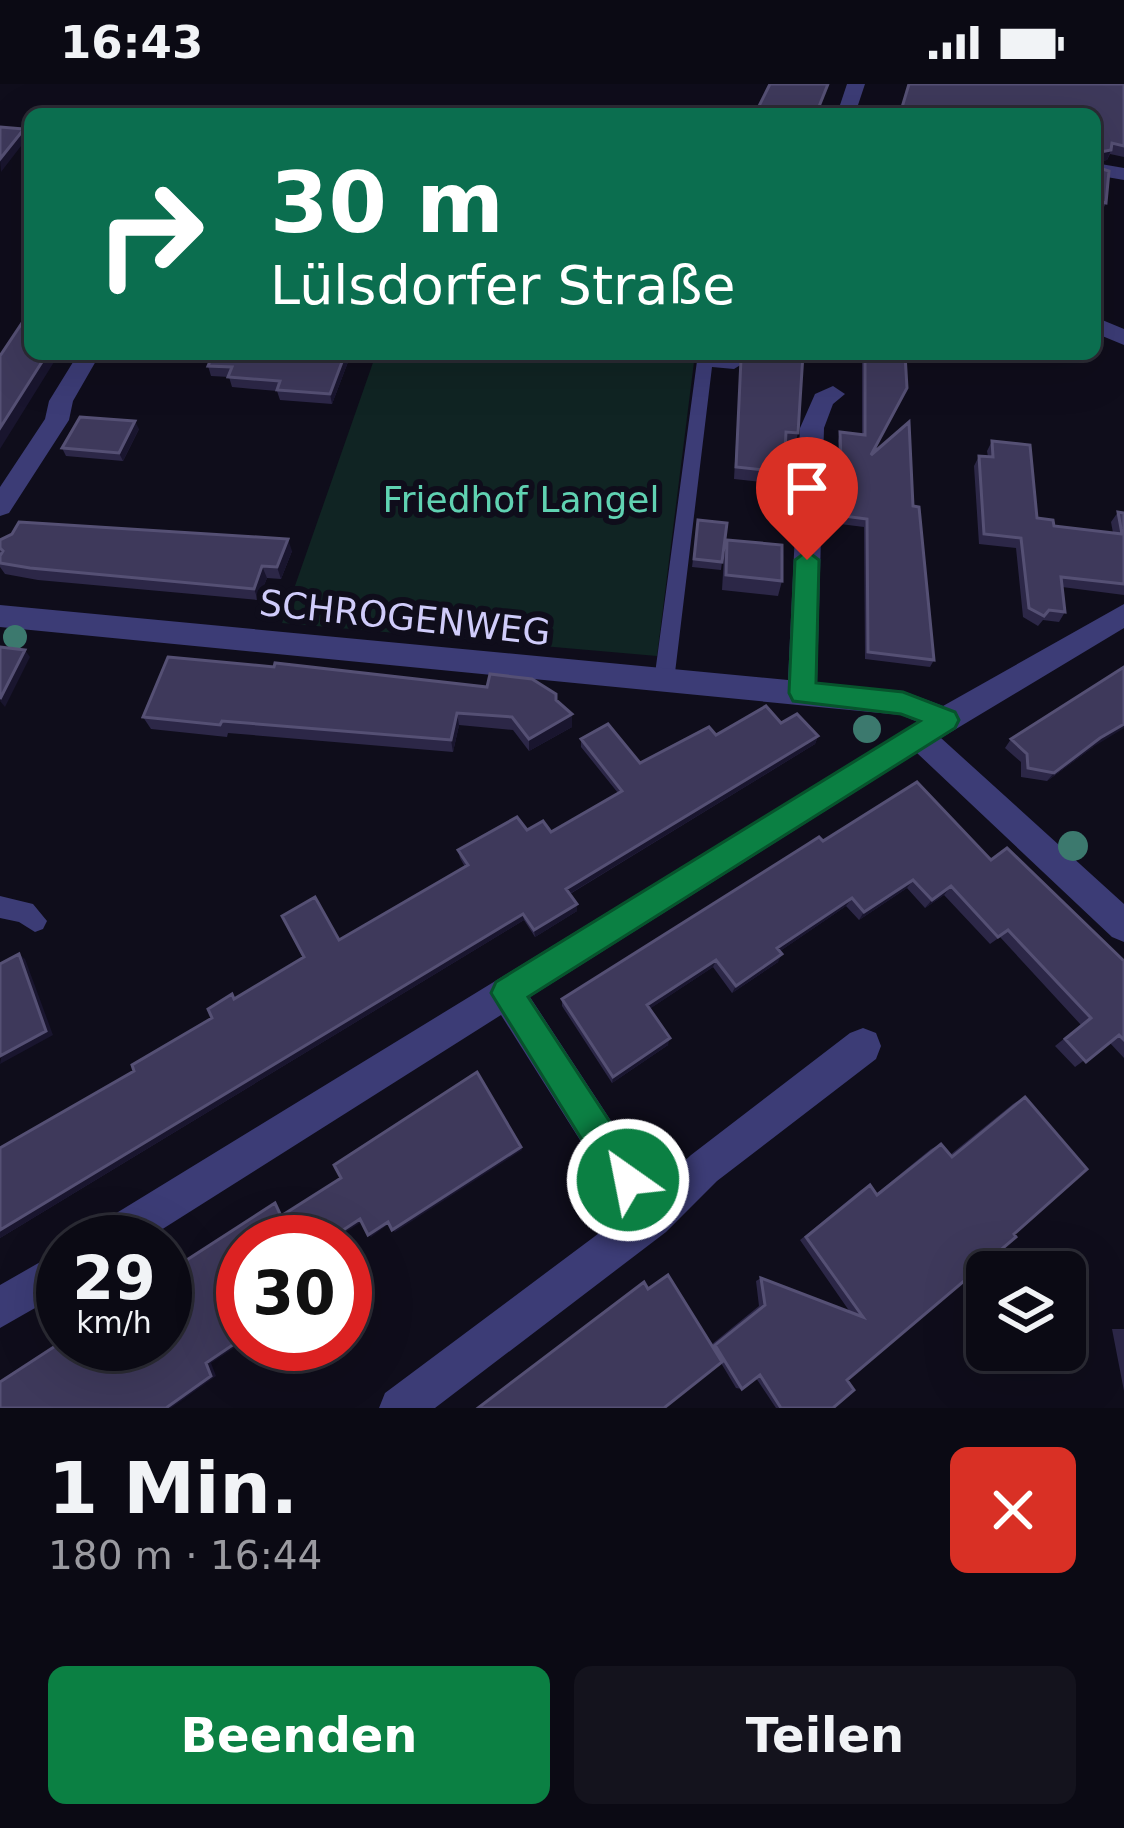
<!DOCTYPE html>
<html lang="de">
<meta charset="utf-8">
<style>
:root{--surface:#0b0a14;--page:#14131d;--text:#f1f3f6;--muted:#9a9aa0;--line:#2b2b34;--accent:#0b8043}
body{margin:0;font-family:"DejaVu Sans",sans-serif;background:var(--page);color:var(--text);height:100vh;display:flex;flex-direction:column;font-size:45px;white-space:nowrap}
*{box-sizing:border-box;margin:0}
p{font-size:39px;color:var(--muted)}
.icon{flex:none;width:66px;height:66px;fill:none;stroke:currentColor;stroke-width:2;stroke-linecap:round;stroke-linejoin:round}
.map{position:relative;height:1324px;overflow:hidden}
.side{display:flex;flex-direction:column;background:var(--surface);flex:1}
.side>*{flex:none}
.banner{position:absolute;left:24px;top:24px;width:1077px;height:252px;border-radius:18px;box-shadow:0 12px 48px #0002,0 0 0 3px var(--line);background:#0b6e4f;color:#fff;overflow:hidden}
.controls{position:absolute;left:966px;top:1167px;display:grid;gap:24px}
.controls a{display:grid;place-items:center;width:120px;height:120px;border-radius:18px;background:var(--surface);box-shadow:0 12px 48px #0002,0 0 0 3px var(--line);font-size:60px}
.speed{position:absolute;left:36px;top:1131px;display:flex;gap:24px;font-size:60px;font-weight:700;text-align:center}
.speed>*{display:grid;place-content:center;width:156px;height:156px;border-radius:50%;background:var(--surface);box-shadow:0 12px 48px #0002,0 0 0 3px var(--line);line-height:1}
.speed small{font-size:30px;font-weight:400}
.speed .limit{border:18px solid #d22;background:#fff;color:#111}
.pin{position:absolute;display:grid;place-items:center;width:102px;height:102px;color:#fff;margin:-123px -51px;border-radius:50% 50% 50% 0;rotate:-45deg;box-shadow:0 0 12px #0007}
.pin .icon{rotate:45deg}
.me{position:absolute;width:132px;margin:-66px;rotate:327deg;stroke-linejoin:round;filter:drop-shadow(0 0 9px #0008)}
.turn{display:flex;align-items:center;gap:42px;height:252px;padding:0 48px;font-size:54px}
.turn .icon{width:156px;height:156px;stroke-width:2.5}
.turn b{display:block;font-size:84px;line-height:102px}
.round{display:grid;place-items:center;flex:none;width:126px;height:126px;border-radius:18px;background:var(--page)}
.summary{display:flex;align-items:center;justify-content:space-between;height:204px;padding:0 48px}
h1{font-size:72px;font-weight:700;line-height:90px}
.primary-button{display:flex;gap:24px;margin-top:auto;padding:24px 48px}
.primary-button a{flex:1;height:138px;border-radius:18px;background:var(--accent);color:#fff;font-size:48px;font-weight:700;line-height:138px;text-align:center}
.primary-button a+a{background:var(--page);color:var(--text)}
.status{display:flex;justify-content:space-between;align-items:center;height:84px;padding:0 60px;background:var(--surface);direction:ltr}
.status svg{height:33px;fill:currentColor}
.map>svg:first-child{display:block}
</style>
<div class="status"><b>16:43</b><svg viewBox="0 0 49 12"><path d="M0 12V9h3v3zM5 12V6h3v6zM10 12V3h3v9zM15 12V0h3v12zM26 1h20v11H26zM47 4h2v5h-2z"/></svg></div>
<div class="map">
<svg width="1124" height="1324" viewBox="0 0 1124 1324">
<rect width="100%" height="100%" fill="#0f0d1b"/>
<!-- green -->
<path fill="#102423" d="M376 270H695L657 572 282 539Z"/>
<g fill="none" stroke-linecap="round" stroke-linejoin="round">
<!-- service -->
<path fill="#3c3c76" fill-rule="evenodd" d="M705 272 734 275 742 280 734 285 712 283 674 597 671 603H657L654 597 697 277Z
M0 812 33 820 47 837 43 845 35 848 19 838 0 834Z"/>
<!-- minor -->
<path fill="#3c3c76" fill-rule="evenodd" d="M847 0H865L855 30H837Z
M238 25 263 30H229Z
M1095 79 1124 84V96L1095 91Z
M1095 233 1124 245V261L1095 249Z
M78 270H100L73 317 69 336 9 429 0 432V403L45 335 49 317Z
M833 302 845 310 833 320 824 344 817 599 903 607 943 622 1124 520V544L941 654 1124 820V858L1112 853 917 669 530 913 655 1104 691 1071 850 949 863 944 876 949 881 962 876 975 717 1097 666 1148 435 1324H379L385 1309 626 1129 501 931 142 1158H86L92 1144 918 638 901 631 0 543V521L788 596 800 344 815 310Z
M63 1165V1208L0 1244V1201Z"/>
</g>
<!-- trees -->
<g fill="#3c796e">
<circle cx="15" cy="553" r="12"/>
<circle cx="867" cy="645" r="14"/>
<circle cx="1073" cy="762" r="15"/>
</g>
<!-- wall -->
<path fill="#2c2747" d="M1124 0V73L1110 70 1107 76 1096 78 1106 119 1101 129 1095 128V30Z
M179 270H351L332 320 280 316 277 307 232 303 229 293 211 292 208 282 211 274Z
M741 270H803L798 349 795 361 785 360 784 388 781 400 734 395Z
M862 270H905L907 304 874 368 913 422 934 576 930 583 865 575 864 443 840 440 838 357 840 348 862 350Z
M139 345 123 377 66 372 62 364Z
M992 357 1037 434 1054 442 1113 449 1111 438 1118 428 1124 429V511L1062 503 1065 528 1059 538 1043 536 1038 542 1023 533 1016 464 979 460 974 382 979 372 988 373 987 367Z
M698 436 727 439 721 486 692 483Z
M0 456 292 467 281 495 267 494 258 516 38 496 5 490 0 483Z
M727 456 782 497 778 512 722 506 724 472Z
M274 583 556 616 572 630V643L529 667 513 646 459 641 453 668 228 649 227 653 151 645 143 633Z
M781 639 818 652 815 660 570 810 577 827 535 853 524 836 0 1154V1064L134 987 212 934 236 914 465 783 460 774 458 766 527 746 551 748 618 709 581 663V655L640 679 716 651Z
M1011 655 1093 663 1047 697 1021 693V678L1005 664Z
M823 757 991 776 1124 877V974L1109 958 1075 983 1055 962 1081 941 1000 853 990 860 944 811 925 824 907 804 859 836 846 822 780 867 778 878 732 909 713 883 649 925 668 961 612 999 562 922V915Z
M1025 1013 847 1296 833 1324H776L756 1294 742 1305 736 1304 721 1279 648 1205 711 1261 759 1222 756 1197 761 1194 850 1228 800 1156 861 1106 870 1101 876 1110 931 1065 941 1060 950 1071 1013 1020Z
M1112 1245H1124V1307Z"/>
<!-- shaded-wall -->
<path fill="#19152e" d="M24 45 28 53 1 88 0 75Z
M1111 66 1107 76 1095 78V69Z
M47 270H59L0 365V344Z
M345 270H351L332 320 330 310Z
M135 337 139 345 123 377 119 369Z
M288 455 292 467 281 495 277 483Z
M262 482 267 494 258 516 254 505Z
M25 566 30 573 5 623 0 617Z
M457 629 459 641 453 668 451 656Z
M572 630V643L529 667V655Z
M1124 640V644L1093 663 1047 697 1054 689 1100 654Z
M818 652 815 660 566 812V805Z
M913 796 907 804 859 836 864 828Z
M951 802 944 811 925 824 932 816Z
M852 814 846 822 773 872 777 864Z
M577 820V827L535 853 534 846Z
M523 830 524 836 0 1154V1146Z
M19 870 25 875 53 951 0 980Z
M782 870 778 878 732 909 736 902Z
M716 876 713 883 645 928 647 921Z
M670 954 668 961 612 999 613 993Z
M521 1063 522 1066 395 1148 392 1146Z
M360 1135 363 1137 330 1158H325Z
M388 1138 390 1139 371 1153 368 1151Z
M243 1254V1258L211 1279 216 1292 171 1324H166L206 1279Z"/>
<!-- building -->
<path fill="#3e395b" stroke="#555074" stroke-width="3" d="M770 0H828L816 30H755Z
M909 0H1124V62L1112 59 1111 66 1095 69 1096 83 1109 87 1106 119 1095 117V30H900Z
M0 43 24 45 0 75Z
M30 227V270H47L0 344V272Z
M213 270H345L330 310 277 306 280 297 228 293 232 283 208 282Z
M748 270H803L798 349 786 348 784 388 736 383 741 275Z
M865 270H905L907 304 871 371 909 338 913 422 919 423 934 576 868 568 867 435 843 432 840 348 865 351Z
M80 333 135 337 119 369 62 364Z
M992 357 1030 361 1037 434 1053 436 1054 442 1122 450 1118 428 1124 429V500L1061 493 1065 528 1049 526 1044 532 1029 524 1021 454 984 450 979 372 993 373Z
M698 436 727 439 722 478 694 475Z
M19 438 288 455 277 483 262 482 254 505 30 484 0 479V472L3 467 0 464V456L12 450Z
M727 456 782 461V497L726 491Z
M0 563 25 566 0 615Z
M168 573 274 583 275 579 487 603 490 590 532 595 556 610V616L572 630 529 655 512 633 457 629 451 656 222 637 220 641 143 633Z
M1124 583V640L1100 654 1054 689 1028 684 1027 670 1011 655Z
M766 622 781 639 797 630 818 652 566 805 577 820 534 846 523 830 0 1146V1064L134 987 132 981 212 934 208 925 232 910 234 915 304 873 282 832 315 813 339 856 468 781 458 766 517 733 527 746 543 737 551 748 622 707 581 655 608 640 640 679 709 643 716 651Z
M917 698 991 776 1007 764 1124 877V956L1119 951 1086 978 1065 955 1091 934 1008 846 998 853 951 802 932 816 913 796 864 828 852 814 777 864 782 870 736 902 716 876 647 921 670 954 613 993 562 915 808 760 819 753 823 757Z
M19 870 46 947 0 972V880Z
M477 988 521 1063 392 1146 388 1138 368 1151 360 1135 325 1158H243V1254L206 1279 211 1292 166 1324H0V1298L63 1257V1260H165V1190L275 1119 281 1132 341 1094 334 1081Z
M1025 1013 1087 1085 1014 1150 1016 1153 847 1296 854 1306 833 1324H781L760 1291 742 1305 715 1261 765 1221 761 1194 863 1233 806 1153 870 1101 877 1111 941 1060 952 1073Z
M668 1191 722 1278 664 1324H478L644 1198 648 1205Z"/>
<!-- route -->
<path fill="#0b8043" stroke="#07532c" stroke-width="3" d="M807 467 819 476 816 599 903 608 955 628 959 636 955 644 528 913 640 1084 645 1096 640 1109 628 1114 615 1109 491 909 496 898 920 637 901 630 793 617 789 609 795 476Z"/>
<g text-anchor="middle" stroke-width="12" stroke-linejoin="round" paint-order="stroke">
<!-- park labels -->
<g font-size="36" fill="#60d2b2" stroke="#0f0d1b">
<text x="521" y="428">Friedhof Langel</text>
</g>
<!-- street labels -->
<g font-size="36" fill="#d0ccfa" stroke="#0f0d1b">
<text transform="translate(405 533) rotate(6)" y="13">SCHROGENWEG</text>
</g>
</g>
</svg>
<div class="controls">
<a><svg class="icon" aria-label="layers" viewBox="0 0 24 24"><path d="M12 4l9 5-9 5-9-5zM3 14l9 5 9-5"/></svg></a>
</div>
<div class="speed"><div>29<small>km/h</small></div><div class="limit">30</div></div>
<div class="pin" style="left:807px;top:476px;background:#d93025"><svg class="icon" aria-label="arrive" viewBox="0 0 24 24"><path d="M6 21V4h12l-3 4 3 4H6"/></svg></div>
<svg class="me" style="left:628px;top:1096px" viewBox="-20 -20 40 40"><circle r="17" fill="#0b8043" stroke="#fff" stroke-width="3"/><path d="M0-11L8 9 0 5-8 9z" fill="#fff"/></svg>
<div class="banner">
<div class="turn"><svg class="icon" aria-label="right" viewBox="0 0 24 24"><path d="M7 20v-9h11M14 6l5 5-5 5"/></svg><div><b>30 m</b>Lülsdorfer Straße</div></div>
</div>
</div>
<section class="side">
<div class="summary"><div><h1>1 Min.</h1><p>180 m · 16:44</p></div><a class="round" style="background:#d93025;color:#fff"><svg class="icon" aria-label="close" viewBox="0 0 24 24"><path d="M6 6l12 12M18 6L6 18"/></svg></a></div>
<div class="primary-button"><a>Beenden</a><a>Teilen</a></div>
</section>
